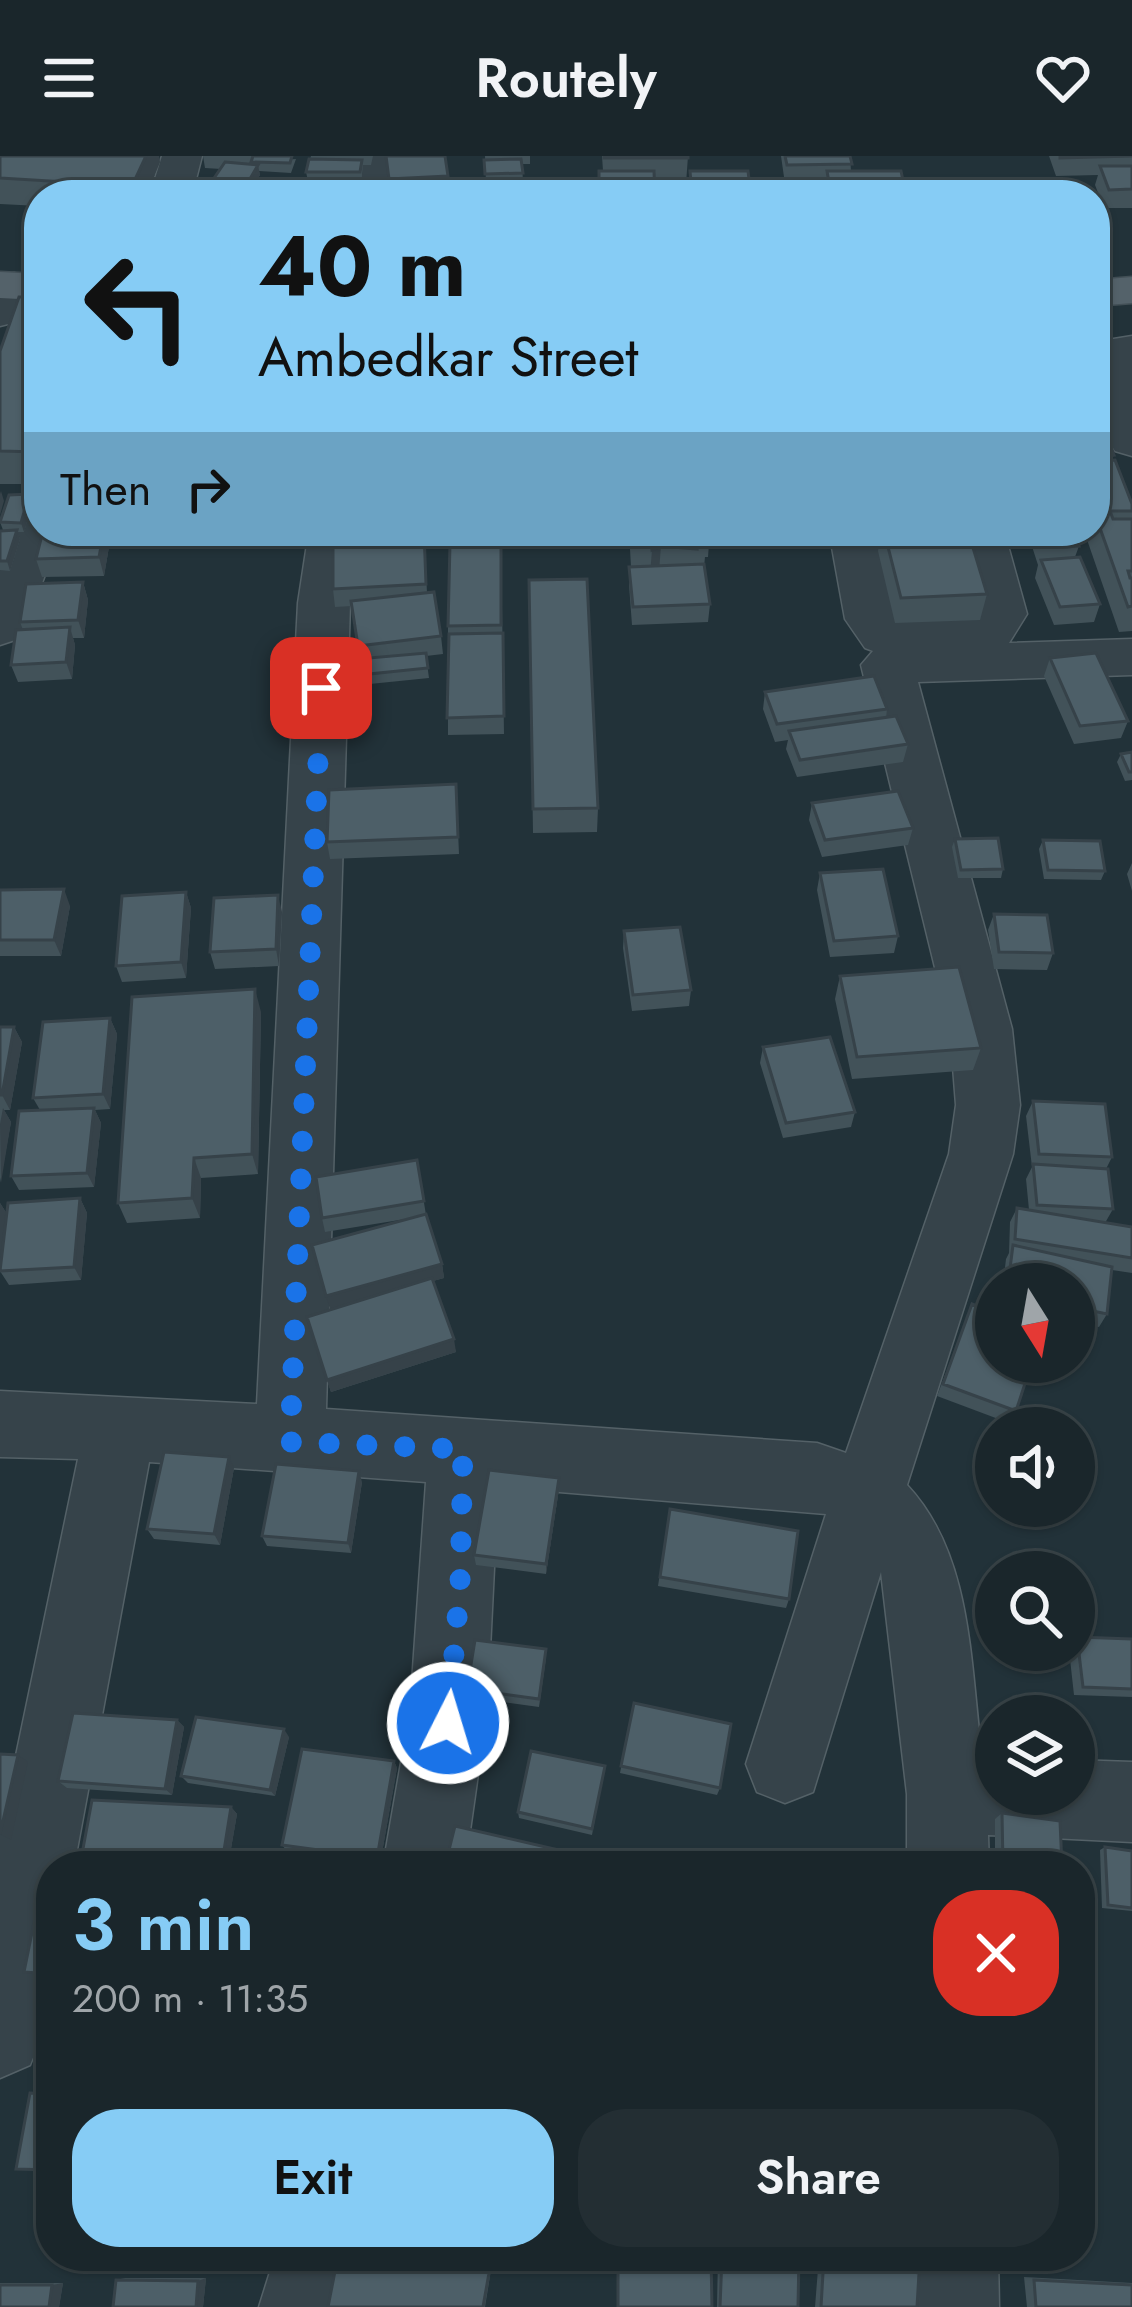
<!DOCTYPE html>
<meta charset="utf-8">
<style>
:root{--surface:#1a262b;--page:#232e33;--text:#f1f3f6;--muted:#9fa5a9;--line:#384347;--accent:#86ccf5}
body{margin:0;font-family:Jost,sans-serif;background:var(--page);color:var(--text);height:100vh;display:flex;flex-direction:column;font-size:45px;white-space:nowrap}
*{box-sizing:border-box;margin:0}
p{font-size:39px;color:var(--muted)}
.icon{flex:none;width:66px;height:66px;fill:none;stroke:currentColor;stroke-width:2;stroke-linecap:round;stroke-linejoin:round}
.map{position:relative;flex:1;overflow:hidden}
.drawer{position:absolute;left:36px;top:1695px;width:1059px;height:420px;display:flex;flex-direction:column;background:var(--surface);border-radius:48px;box-shadow:0 3px 9px #0004,0 0 0 3px var(--line)}
.drawer>*{flex:none}
.guide{position:absolute;left:24px;top:24px;width:1086px;height:366px;border-radius:48px;box-shadow:0 3px 9px #0004,0 0 0 3px var(--line);background:#86ccf5;color:#111;overflow:hidden}
.needle{width:78px;rotate:169deg}
.tools{position:absolute;left:975px;top:1107px;display:grid;gap:24px}
.tools a{display:grid;place-items:center;width:120px;height:120px;border-radius:50%;background:var(--surface);box-shadow:0 3px 9px #0004,0 0 0 3px var(--line);font-size:60px}
.pin{position:absolute;display:grid;place-items:center;width:102px;height:102px;color:#fff;margin:-51px;border-radius:24px;box-shadow:0 6px 18px #0006}
.me{position:absolute;width:132px;margin:-66px;rotate:5deg;stroke-linejoin:round;filter:drop-shadow(0 0 9px #0008)}
.turn{display:flex;align-items:center;gap:42px;height:252px;padding:0 36px;font-size:54px}
.turn .icon{width:156px;height:156px;stroke-width:2.5}
.turn b{display:block;font-size:84px;line-height:102px}
.then{display:flex;align-items:center;height:114px;padding:0 36px;background:#0003;gap:24px;font-size:45px}
.round{display:grid;place-items:center;flex:none;width:126px;height:126px;border-radius:48px;background:var(--page)}
.headline{display:flex;align-items:center;justify-content:space-between;height:204px;padding:0 36px}
h1{font-size:72px;font-weight:600;line-height:90px;color:var(--accent)}
.primary-button{display:flex;gap:24px;margin-top:auto;padding:24px 36px}
.primary-button a{flex:1;height:138px;border-radius:48px;background:var(--accent);color:#111;font-size:48px;font-weight:600;line-height:138px;text-align:center}
.primary-button a+a{background:var(--page);color:var(--text)}
header{display:flex;justify-content:space-between;align-items:center;height:156px;padding:0 36px;background:var(--surface);font-size:54px;font-weight:600}
.map>svg:first-child{display:block}
</style>
<header><svg class="icon" aria-label="menu" viewBox="0 0 24 24"><path d="M4 6h16M4 12h16M4 18h16"/></svg>Routely<svg class="icon" aria-label="heart" viewBox="0 0 24 24"><path d="M12 20l-8-8c-3-5 5-10 8-4 3-6 11-1 8 4z"/></svg></header>
<div class="map">
<svg width="1132" height="2151" viewBox="0 0 1132 2151">
<rect width="100%" height="100%" fill="#223239"/>
<g fill="none" stroke-linecap="round" stroke-linejoin="round">
<defs>
<path id="minor" d="M162 0H202L192 39H150Z
M362 0H402L403 39H361Z
M14 117 29 121 36 130 16 166 0 170V120Z
M1132 180V300L1115 295C1093 262 1095 225 1095 186Z
M39 352V375H61L26 471 18 483 0 489V405L22 357Z
M309 375H359L350 447 326 1253 817 1287 846 1297 949 998 956 949 950 873 861 509 873 495 865 492 845 463 829 375H879L898 463 972 462 975 457 954 375H1004L1027 458 1009 487 1132 483V519L918 526 1012 873 1020 949 1013 998 907 1329C973 1399 970 1509 982 1600H996V1638H1074V1604L1132 1606V1686L988 1679 989 1710H907V1638L881 1416 813 1636 785 1647 757 1636 746 1608 826 1358 498 1331 487 1555 465 1710H383L410 1555 426 1326 149 1306 74 1710H51C51 1778 57 1845 30 1909L0 1922V1676L78 1303 0 1301V1235L257 1248 298 447Z
M275 2100H365L351 2151H259Z
M908 2100H998L999 2151H907Z"/>
<path id="major" d="M0 116 39 118V144L0 142Z
M1132 121V147L1095 150V124Z"/>
</defs>
<!-- minor casing -->
<use href="#minor" stroke="#546167" stroke-width="3"/>
<!-- major casing -->
<use href="#major" stroke="#424f56" stroke-width="3"/>
<!-- minor -->
<use href="#minor" fill="#36434a" fill-rule="evenodd"/>
<!-- major -->
<use href="#major" fill="#54626a" fill-rule="evenodd"/>
</g>
<!-- wall -->
<path fill="#425259" d="M0 0 160 6 146 39H39V50L0 48Z
M203 0H252L250 8 251 9V6L296 3 291 17 259 15 260 19 248 39H184L209 36 208 31 221 13 205 12Z
M311 0H373L371 9H363L361 26 308 25 306 16Z
M386 0H445L448 25 464 39H390Z
M485 0H530V8H522L523 26 486 27Z
M602 0H688L686 28H655L603 15Z
M781 0H854H850L851 15 906 39H826V27L785 28Z
M1049 0H1132V52H1104L1095 29 1098 19 1056 20Z
M39 141V328H0V195Z
M1095 251 1114 299 1112 304 1132 348V475L1119 476 1084 375H1095Z
M29 338 32 348 24 376H17L20 383 10 415 0 414V375L3 374 0 366Z
M43 375H113L112 378H108L110 385 104 420 42 421 36 403Z
M424 375 427 437 441 480 443 498 426 500 429 522 360 529 357 503H359L352 450 335 451 333 433Z
M629 375H710L708 401H705L704 411 710 448 708 466 632 469 629 429 631 411Z
M876 375H968L987 438 980 464 895 467 878 395 879 388Z
M1027 375H1074L1079 390 1075 401 1100 448 1094 466 1054 469 1035 422 1038 409Z
M501 386 504 578 448 579V470Z
M529 424 598 652 597 676 533 677Z
M83 426 88 444 84 482H73L75 489 72 523 18 526 11 509 23 474 20 466Z
M1050 502 1128 565 1121 582 1074 588 1044 520Z
M765 536 887 553 886 562 908 588 903 606 797 621 786 593 788 584 775 586 763 553Z
M1132 596V624L1125 625 1117 606 1121 598Z
M456 628 459 698 330 703 327 686Z
M812 647 913 672 908 689 822 701 809 664Z
M955 683 1003 713 1001 722H958L952 691Z
M1043 684 1105 715 1101 724 1044 723 1039 693Z
M1132 707V735L1127 718Z
M820 717 898 780 894 797 830 801 817 734Z
M0 734 70 750 61 800H0Z
M186 736 191 752 186 822 122 826 116 810Z
M282 756 279 810 215 813 210 796Z
M994 758 1053 797 1047 814 994 813 988 774Z
M624 775 691 834 689 850 632 855 623 792Z
M840 820 981 892 973 914 852 923 835 843Z
M261 856 258 1018 201 1022 200 1062 127 1067 118 1047Z
M110 862 117 878 110 953 95 954 101 967 94 1031 19 1034 11 1020 40 954 33 942Z
M0 871H14L22 886 10 954H4L11 966 0 1027Z
M763 891 855 956 851 971 783 982 760 907Z
M1033 945 1112 1001 1106 1013 1113 1053 1105 1067 1132 1071V1117L1112 1114 1107 1158 1099 1171 1074 1166V1128H1003L1006 1103 1009 1097 1010 1066 1017 1052 1029 1054 1026 1023 1032 1011 1026 960Z
M417 1004 426 1059 442 1108 444 1122 433 1125 456 1196 331 1236 307 1161 347 1149 412 1062 325 1076 322 1062Z
M80 1042 87 1057 81 1124 9 1129 0 1115 3 1093 0 1107V1047L7 1058Z
M972 1148 1016 1255 1009 1267 937 1240Z
M234 1312 220 1389 154 1383 147 1373Z
M559 1322V1333L546 1418 476 1409 474 1399Z
M362 1326 351 1397 267 1390 262 1380Z
M670 1353 789 1443 786 1452 658 1430Z
M1077 1481 1132 1483V1541L1074 1539 1069 1494H1074V1484Z
M546 1502 539 1551 468 1541 467 1533Z
M634 1547 720 1632 717 1639 620 1617Z
M177 1564 184 1571 172 1639 67 1632 58 1625Z
M289 1581 275 1640 188 1627 181 1620Z
M394 1605 397 1612 380 1708 287 1695 282 1689Z
M605 1610 592 1679 519 1662 518 1656Z
M231 1651 237 1658 228 1710H192L91 1704 82 1698Z
M1002 1657 1062 1710H995V1663Z
M1105 1691 1132 1695V1755L1102 1752 1100 1694Z
M338 2100H422L491 2114 485 2151H328Z
M718 2100H799L798 2151H717Z
M819 2100H834L919 2117 917 2151H815Z
M1024 2121 1132 2127V2151H1027Z
M125 2122H206L203 2151 116 2124Z
M0 2127H63L59 2151H0Z"/>
<!-- shaded-wall -->
<path fill="#364249" d="M146 0H159L160 6 146 39H134L132 30Z
M258 9 260 19 248 39H243V35Z
M1 335 4 345 0 359V338Z
M29 338 32 348 24 376 21 367Z
M17 374 20 383 10 415 7 405Z
M104 375H107L110 385 104 420 99 401Z
M661 390 659 415 650 419 652 394Z
M83 426 88 444 84 482 78 464Z
M70 471 75 489 72 523 66 506Z
M64 733 70 750 61 800 54 784Z
M186 736 191 752 186 822 181 806Z
M278 739 282 756 279 810 276 793Z
M255 833 261 856 258 1018 252 998Z
M110 862 117 878 110 953 103 938Z
M14 871 22 886 10 954 2 939Z
M3 952 11 966 1 1027 0 968Z
M94 952 101 967 94 1031 87 1017Z
M194 1002 201 1022 200 1062 192 1042Z
M80 1042 87 1057 81 1124 74 1111Z
M0 1047 9 1061 0 1107Z
M442 1108 444 1122 330 1153 326 1140Z
M454 1183 456 1196 331 1236 327 1224Z
M229 1301 234 1312 220 1389 214 1378Z
M359 1315 362 1326 351 1397 348 1387Z
M559 1322V1333L546 1418V1408Z
M177 1564 184 1571 172 1639 165 1633Z
M284 1573 289 1581 275 1640 270 1634Z
M18 1599 28 1606 11 1684 0 1678Z
M394 1605 397 1612 380 1708 377 1702Z
M231 1651 237 1658 228 1710H225L222 1707Z
M206 2122 203 2151H196L198 2125Z
M63 2127 59 2151H49L52 2129Z"/>
<!-- building -->
<path fill="#4d5f68" stroke="#364249" stroke-width="3" d="M0 0H146L132 30 0 22Z
M253 0H292L290 7 251 6Z
M386 0H445L448 20 389 23Z
M604 0H688V2H604Z
M785 0H850L852 8 787 9Z
M1060 0H1132L1060 2Z
M309 3 362 4 360 16H306Z
M521 3 523 17 485 18 484 4Z
M225 6 258 9 243 35 208 31Z
M1100 10H1132V33L1109 34Z
M599 15H654L655 39H599Z
M690 15H748L751 39H692Z
M827 15H901L906 39H831Z
M527 23 585 24V39H526Z
M463 25 464 39H393V27Z
M187 34 221 38 184 39Z
M19 141H39V296L0 295V195Z
M1095 251H1096L1114 299 1095 300Z
M1115 304 1132 348V355H1110L1113 363H1132V415H1128L1130 422H1132V450L1128 451 1095 358V305Z
M29 338 21 367 0 366 9 339Z
M17 374 7 405H0V375Z
M43 375H104L99 401 36 403Z
M424 375 426 428 333 433V379Z
M631 375H710H706L707 386H696L697 393 661 390 652 394 651 385 632 386Z
M884 375H968L987 438 901 442Z
M1038 375H1074L1079 390 1044 391Z
M501 386V469L448 470 450 387Z
M1080 401 1100 448 1060 451 1041 404Z
M704 408 710 448 633 451 629 411Z
M587 423 598 652 533 653 529 424Z
M83 426 78 464 20 466 26 428Z
M434 436 441 480 358 490 351 445Z
M70 471 66 506 11 509 16 474Z
M503 477 504 560 447 562 449 478Z
M426 497 428 512 359 519 357 503Z
M1096 497 1128 565 1080 570 1050 502Z
M874 520 887 553 777 568 765 536Z
M896 560 908 588 800 604 789 575Z
M1132 596V616H1129L1121 598Z
M456 628 458 681 327 686 329 634Z
M898 635 913 672 825 684 812 647Z
M998 682 1003 713 961 714 955 683Z
M1043 684 1100 685 1105 715 1048 714Z
M883 713 898 780 834 785 820 717Z
M64 733 54 784H0V734Z
M186 736 181 806 116 810 122 740Z
M278 739 276 793 210 796 214 742Z
M994 758 1047 759 1053 797 999 796Z
M680 771 691 834 633 839 624 775Z
M959 811 981 892 857 901 840 820Z
M255 833 252 998 194 1002 192 1042 118 1047 132 841Z
M110 862 103 938 33 942 43 866Z
M0 871H14L2 939H0Z
M830 881 855 956 786 967 763 891Z
M1033 945 1105 948 1112 1001 1039 998Z
M94 952 87 1017 11 1020 19 955Z
M417 1004 424 1045 322 1062 316 1021Z
M1033 1008 1108 1013 1113 1053 1037 1049Z
M80 1042 74 1111 0 1115 8 1047Z
M1017 1052 1132 1071V1102L1015 1083Z
M426 1058 442 1108 326 1140 312 1089Z
M1013 1089 1112 1111 1107 1158 1074 1151V1128H1008Z
M432 1122 454 1183 327 1224 307 1161Z
M972 1148 996 1157V1206H1032L1016 1255 943 1228Z
M164 1296 229 1301 214 1378 147 1373Z
M276 1308 359 1315 348 1387 262 1380Z
M489 1314 559 1322 546 1408 474 1399Z
M670 1353 798 1375 789 1443 660 1421Z
M1077 1481 1132 1483V1533L1083 1531Z
M475 1484 546 1493 539 1543 467 1533Z
M634 1547 731 1568 720 1632 621 1610Z
M73 1557 177 1564 165 1633 58 1625Z
M196 1561 284 1573 270 1634 181 1620Z
M302 1593 394 1605 377 1702 282 1689Z
M531 1595 605 1610 592 1673 518 1656Z
M0 1598 18 1599 0 1678Z
M92 1644 231 1651 222 1707 82 1698Z
M1002 1657 1060 1665 1062 1710H1003Z
M455 1670 593 1702 592 1710H445Z
M1105 1691 1132 1695V1752L1108 1749Z
M40 1737 51 1738V1818L24 1816Z
M51 1851V1923L40 1924Z
M30 1937 51 1938V2014L16 2013Z
M338 2100H403L489 2117 483 2151H328Z
M618 2100H711L712 2151H618Z
M722 2100H799L798 2151H720Z
M824 2100 919 2117 917 2151H821Z
M116 2124 198 2125 196 2151H113Z
M1034 2124 1132 2129V2151H1036Z
M0 2129H52L49 2151H0Z"/>
<g fill="none" stroke-linecap="round" stroke-linejoin="round">
<!-- route -->
<path stroke="#1a73e8" stroke-width="21" stroke-dasharray="0 37.8" d="M321 532 290 1286 463 1293 460 1428 448 1567"/>
</g>
</svg>
<div class="tools">
<a><svg class="needle" viewBox="-14 -14 28 28"><path d="M0-13l5 13h-10z" fill="#e53935"/><path d="M0 13l5-13h-10z" fill="#9fa5a9"/></svg></a>
<a><svg class="icon" aria-label="sound" viewBox="0 0 24 24"><path d="M4 9h4l5-4v14l-5-4H4zM17 9q2 3 0 6"/></svg></a>
<a><svg class="icon" aria-label="search" viewBox="0 0 24 24"><circle cx="10" cy="10" r="6"/><path d="M15 15l6 6"/></svg></a>
<a><svg class="icon" aria-label="layers" viewBox="0 0 24 24"><path d="M12 4l9 5-9 5-9-5zM3 14l9 5 9-5"/></svg></a>
</div>
<div class="pin" style="left:321px;top:532px;background:#d93025"><svg class="icon" aria-label="arrive" viewBox="0 0 24 24"><path d="M6 21V4h12l-3 4 3 4H6"/></svg></div>
<svg class="me" style="left:448px;top:1567px" viewBox="-20 -20 40 40"><circle r="17" fill="#1a73e8" stroke="#fff" stroke-width="3"/><path d="M0-11L8 9 0 5-8 9z" fill="#fff"/></svg>
<div class="guide">
<div class="turn"><svg class="icon" aria-label="left" viewBox="0 0 24 24"><path d="M17 20v-9H6M10 6l-5 5 5 5"/></svg><div><b>40 m</b>Ambedkar Street</div></div>
<div class="then">Then<svg class="icon" aria-label="right" viewBox="0 0 24 24"><path d="M7 20v-9h11M14 6l5 5-5 5"/></svg></div>
</div>
<section class="drawer">
<div class="headline"><div><h1>3 min</h1><p>200 m · 11:35</p></div><a class="round" style="background:#d93025;color:#fff"><svg class="icon" aria-label="close" viewBox="0 0 24 24"><path d="M6 6l12 12M18 6L6 18"/></svg></a></div>
<div class="primary-button"><a>Exit</a><a>Share</a></div>
</section>
</div>
